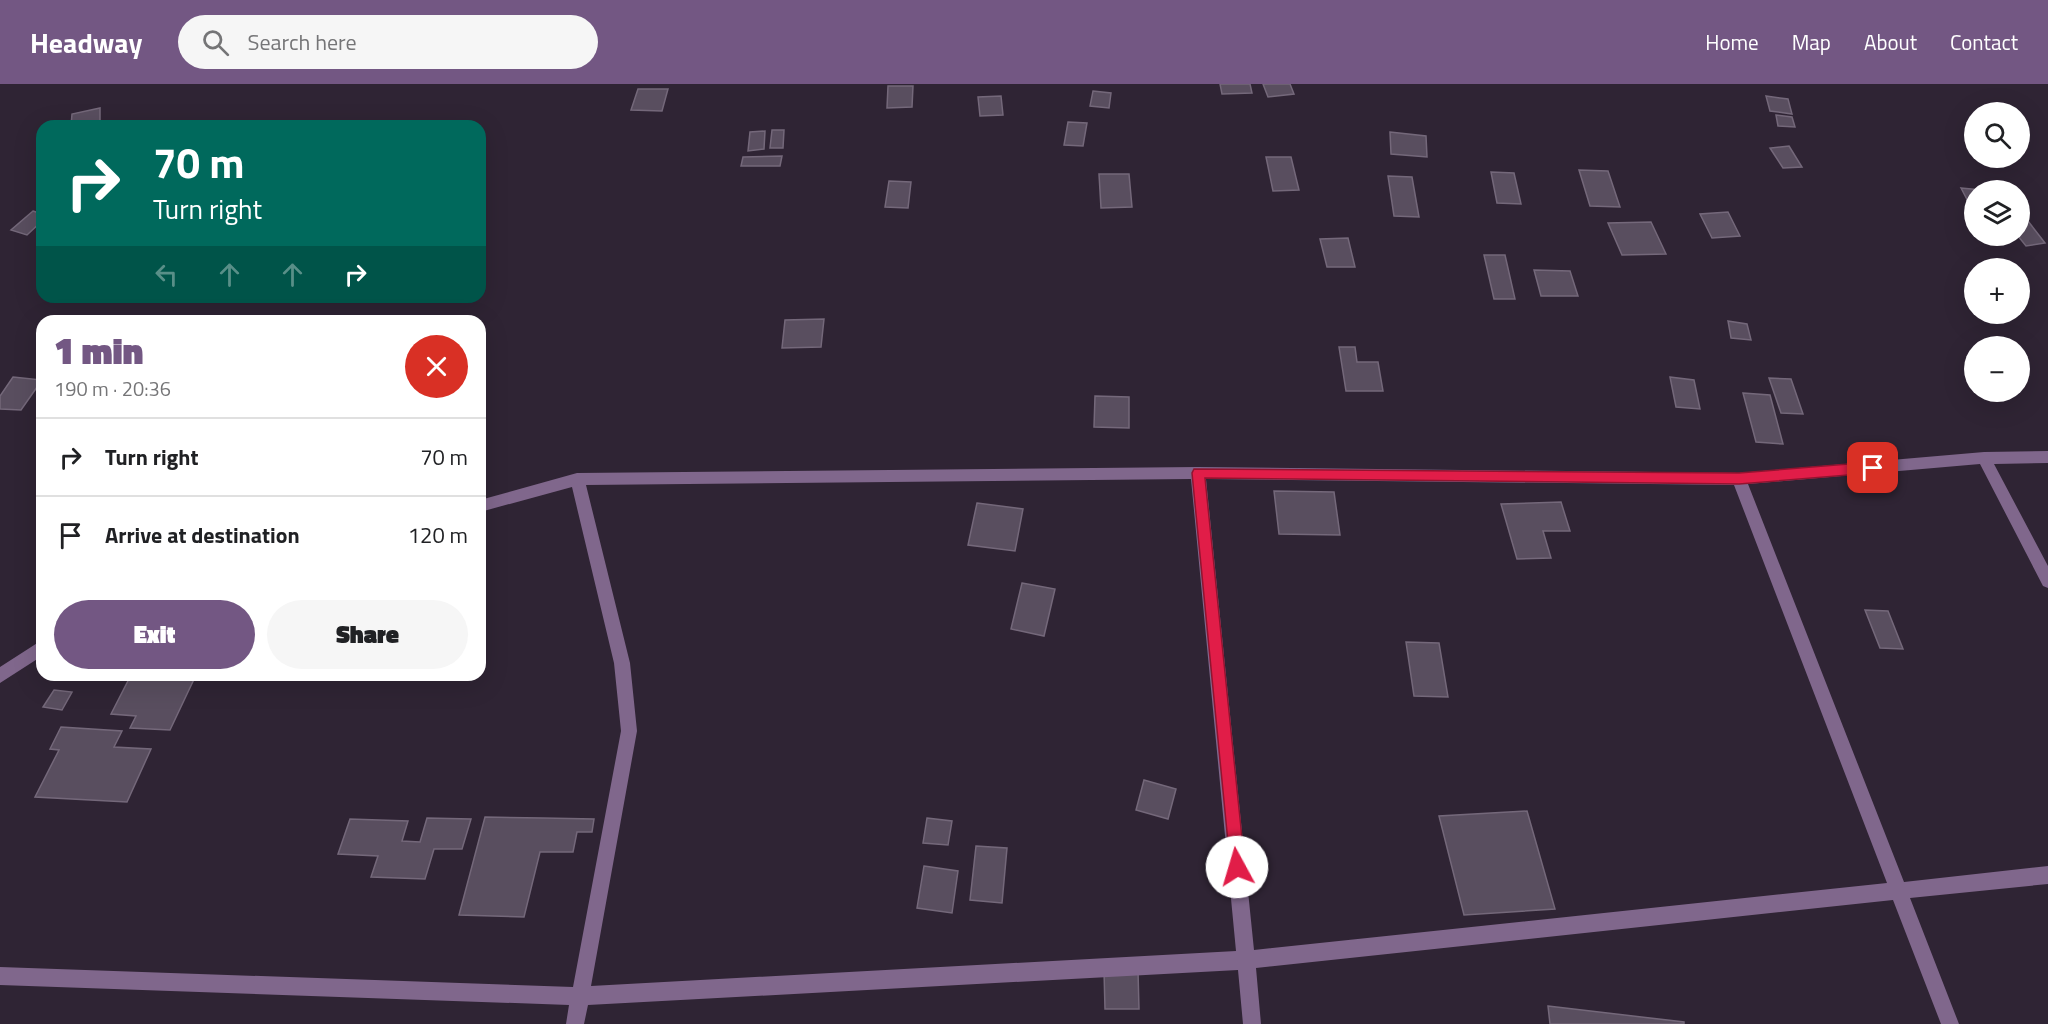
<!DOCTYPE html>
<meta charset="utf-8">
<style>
:root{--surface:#fff;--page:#f6f6f6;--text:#202124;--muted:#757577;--line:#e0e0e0;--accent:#735783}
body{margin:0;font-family:"Titillium Web",sans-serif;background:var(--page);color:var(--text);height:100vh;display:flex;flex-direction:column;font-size:22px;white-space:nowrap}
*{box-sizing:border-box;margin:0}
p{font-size:20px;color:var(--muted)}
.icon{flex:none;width:33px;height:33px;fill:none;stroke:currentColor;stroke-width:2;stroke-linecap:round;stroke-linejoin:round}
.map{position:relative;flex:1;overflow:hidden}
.sheet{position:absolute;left:36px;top:231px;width:450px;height:366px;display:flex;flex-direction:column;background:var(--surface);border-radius:18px;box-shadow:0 6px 24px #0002}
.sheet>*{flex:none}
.guide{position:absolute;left:36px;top:36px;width:450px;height:183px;border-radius:18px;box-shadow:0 6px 24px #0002;background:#00695c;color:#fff;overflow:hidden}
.buttons{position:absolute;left:1964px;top:18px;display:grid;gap:12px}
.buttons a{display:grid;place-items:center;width:66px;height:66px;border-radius:50%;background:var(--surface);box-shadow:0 6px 24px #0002;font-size:30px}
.pin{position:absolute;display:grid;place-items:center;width:51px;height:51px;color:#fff;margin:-26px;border-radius:12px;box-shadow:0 3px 9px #0006}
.me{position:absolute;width:66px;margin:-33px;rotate:354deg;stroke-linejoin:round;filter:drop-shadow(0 0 4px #0008)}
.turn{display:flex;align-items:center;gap:21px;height:126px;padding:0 18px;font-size:27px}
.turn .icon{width:78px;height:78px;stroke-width:2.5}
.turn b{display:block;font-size:42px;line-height:51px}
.lanes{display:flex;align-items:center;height:57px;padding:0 18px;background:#0003;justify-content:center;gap:30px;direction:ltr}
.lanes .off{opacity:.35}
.round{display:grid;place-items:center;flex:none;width:63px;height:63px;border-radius:32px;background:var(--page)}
.summary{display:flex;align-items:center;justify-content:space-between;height:102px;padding:0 18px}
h1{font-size:36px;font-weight:800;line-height:45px;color:var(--accent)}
.button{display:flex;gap:12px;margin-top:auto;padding:12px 18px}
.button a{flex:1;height:69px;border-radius:36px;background:var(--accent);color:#fff;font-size:24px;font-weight:800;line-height:69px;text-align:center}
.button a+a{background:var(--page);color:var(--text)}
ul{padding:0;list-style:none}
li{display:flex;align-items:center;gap:18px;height:78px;padding:0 18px;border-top:2px solid var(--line)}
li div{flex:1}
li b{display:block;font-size:22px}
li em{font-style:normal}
header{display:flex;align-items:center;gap:36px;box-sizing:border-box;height:84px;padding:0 30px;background:var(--accent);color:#fff}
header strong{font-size:28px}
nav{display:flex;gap:33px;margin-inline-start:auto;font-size:21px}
.search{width:420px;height:54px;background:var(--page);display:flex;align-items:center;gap:15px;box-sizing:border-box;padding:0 21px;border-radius:33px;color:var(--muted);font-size:22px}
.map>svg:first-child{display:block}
</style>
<header>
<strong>Headway</strong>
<div class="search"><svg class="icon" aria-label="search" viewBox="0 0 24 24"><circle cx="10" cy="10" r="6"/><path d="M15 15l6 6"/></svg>Search here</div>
<nav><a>Home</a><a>Map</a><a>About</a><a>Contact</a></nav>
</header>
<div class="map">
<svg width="2048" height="940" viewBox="0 0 2048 940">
<rect width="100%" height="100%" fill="#2f2434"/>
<!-- building -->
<path fill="#594e5f" stroke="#74687a" stroke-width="1.5" d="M1220 0H1250L1252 9 1222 10Z
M1263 0H1290L1294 10 1268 13Z
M888 2H913L912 23 887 24Z
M638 5H668L662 27 631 26Z
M1093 7 1111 9 1109 24 1090 22Z
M1001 12 1003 31 980 32 978 13Z
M1766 12 1788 15 1792 30 1770 27Z
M100 24V42H71L72 30Z
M1776 31 1792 33 1795 43 1778 42Z
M1068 38 1087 39 1083 62 1064 61Z
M772 46H784L783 64H770Z
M765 47 764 65 748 67 750 48Z
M1390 48 1426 52 1427 73 1391 70Z
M1789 62 1802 83 1783 84 1770 64Z
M782 72 780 82H741L743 73Z
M1266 73H1291L1299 106 1273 107Z
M1579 86 1608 87 1620 123 1590 122Z
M1491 88 1514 89 1521 120 1497 119Z
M1099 90H1129L1132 123 1101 124Z
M1388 92 1412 93 1419 133 1394 132Z
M889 97 911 98 908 124 885 123Z
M1961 104 1982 106H1974V129Z
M33 127 42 130V137L27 151 11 146Z
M1728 128 1740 152 1712 154 1700 130Z
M2028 137 2045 159 2026 162 2018 152 2019 138Z
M1651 138 1666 170 1622 171 1608 139Z
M1348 154 1355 183H1327L1320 155Z
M1484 171H1505L1515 215H1494Z
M1534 186 1570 187 1578 212H1541Z
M422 233H445L444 237H421Z
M824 235 821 263 782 264 785 236Z
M1728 237 1747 240 1751 256 1731 254Z
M1339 263H1355L1357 278H1378L1383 307H1346Z
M13 293 42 296 21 326 0 325V312Z
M1670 293 1694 296 1700 325 1676 323Z
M1769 294 1791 295 1803 330 1781 329Z
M1743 309 1770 311 1783 360 1756 358Z
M1095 312 1129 313V344L1094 343Z
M1274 407 1334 408 1340 451 1279 450Z
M1561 418 1570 447H1543L1551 474 1517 475 1501 420Z
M977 419 1023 425 1015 467 968 461Z
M1022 499 1055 505 1044 552 1011 545Z
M1865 526 1888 527 1903 565 1880 564Z
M1406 558 1439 559 1448 613 1414 612Z
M131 591H196L170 646 130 644 136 632 111 630Z
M54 606 72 608 62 626 43 623Z
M61 643 122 647 114 663 151 665 127 718 35 713 59 666 50 665Z
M1144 696 1176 705 1168 735 1136 726Z
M1527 727 1555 825 1464 831 1439 732Z
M485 733 543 734 594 735 592 748H577L573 768H540L524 833 459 831Z
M427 734 471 735 462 765H434L425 795 371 793 378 772 338 770 350 735 408 737 402 757 420 758Z
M927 734 952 737 948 761 923 759Z
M976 762 1007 764 1002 819 970 816Z
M924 782 958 787 952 829 917 824Z
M1104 887H1138L1139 925H1105Z
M1548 922 1684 938V940H1550Z"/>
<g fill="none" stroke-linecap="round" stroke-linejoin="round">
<!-- street -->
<path fill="#80678c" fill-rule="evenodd" d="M2048 367V379L1994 380 2048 482V504L2043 502 1980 380 1748 400 1904 798 2048 782V800L1910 814 1959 940H1941L1893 816 1256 884 1261 940H1243L1238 886 588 921 584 940H566L569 921 0 901V883L573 903 621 647 614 579 572 403 480 428V416L577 389 1198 383 1739 389 1984 368ZM1191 395 1236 867 591 902 637 647 630 579 586 401ZM1206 395 1734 401 1887 799 1254 866Z
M42 556V572L0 599V583Z"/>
</g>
<!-- route -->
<path fill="#e11d48" stroke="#92132f" stroke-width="1.5" d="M1873 378 1879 384 1873 389 1739 400 1205 394 1245 783 1242 789 1237 791 1231 789 1192 389 1194 385 1739 389Z"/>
</svg>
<div class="buttons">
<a><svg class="icon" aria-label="search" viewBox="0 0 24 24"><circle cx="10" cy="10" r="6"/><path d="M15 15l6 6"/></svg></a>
<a><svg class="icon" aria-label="layers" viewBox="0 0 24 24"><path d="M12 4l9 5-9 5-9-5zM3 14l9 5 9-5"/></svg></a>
<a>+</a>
<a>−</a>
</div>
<div class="pin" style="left:1873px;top:384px;background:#d93025"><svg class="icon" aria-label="arrive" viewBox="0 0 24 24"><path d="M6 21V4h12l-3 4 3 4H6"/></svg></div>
<svg class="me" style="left:1237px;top:783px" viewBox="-20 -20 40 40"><circle r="19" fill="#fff"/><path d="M0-13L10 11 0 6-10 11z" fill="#e11d48"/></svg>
<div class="guide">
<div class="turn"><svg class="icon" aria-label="right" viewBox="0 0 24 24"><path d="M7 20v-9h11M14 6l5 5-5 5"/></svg><div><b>70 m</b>Turn right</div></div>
<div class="lanes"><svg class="icon off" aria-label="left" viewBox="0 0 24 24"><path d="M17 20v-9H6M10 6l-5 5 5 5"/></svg><svg class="icon off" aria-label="ahead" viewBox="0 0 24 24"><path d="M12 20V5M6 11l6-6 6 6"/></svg><svg class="icon off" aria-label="ahead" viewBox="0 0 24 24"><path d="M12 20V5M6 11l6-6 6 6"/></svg><svg class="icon" aria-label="right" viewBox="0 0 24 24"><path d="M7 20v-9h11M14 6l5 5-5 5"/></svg></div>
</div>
<section class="sheet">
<div class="summary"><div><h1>1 min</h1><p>190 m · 20:36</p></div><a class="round" style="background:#d93025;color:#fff"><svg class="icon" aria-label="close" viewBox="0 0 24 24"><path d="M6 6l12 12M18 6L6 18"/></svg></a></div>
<ul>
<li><svg class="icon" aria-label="right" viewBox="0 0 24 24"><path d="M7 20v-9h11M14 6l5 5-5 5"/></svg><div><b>Turn right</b></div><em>70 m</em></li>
<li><svg class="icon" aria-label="arrive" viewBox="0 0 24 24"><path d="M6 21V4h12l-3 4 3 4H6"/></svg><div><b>Arrive at destination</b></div><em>120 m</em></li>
</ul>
<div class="button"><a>Exit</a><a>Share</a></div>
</section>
</div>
